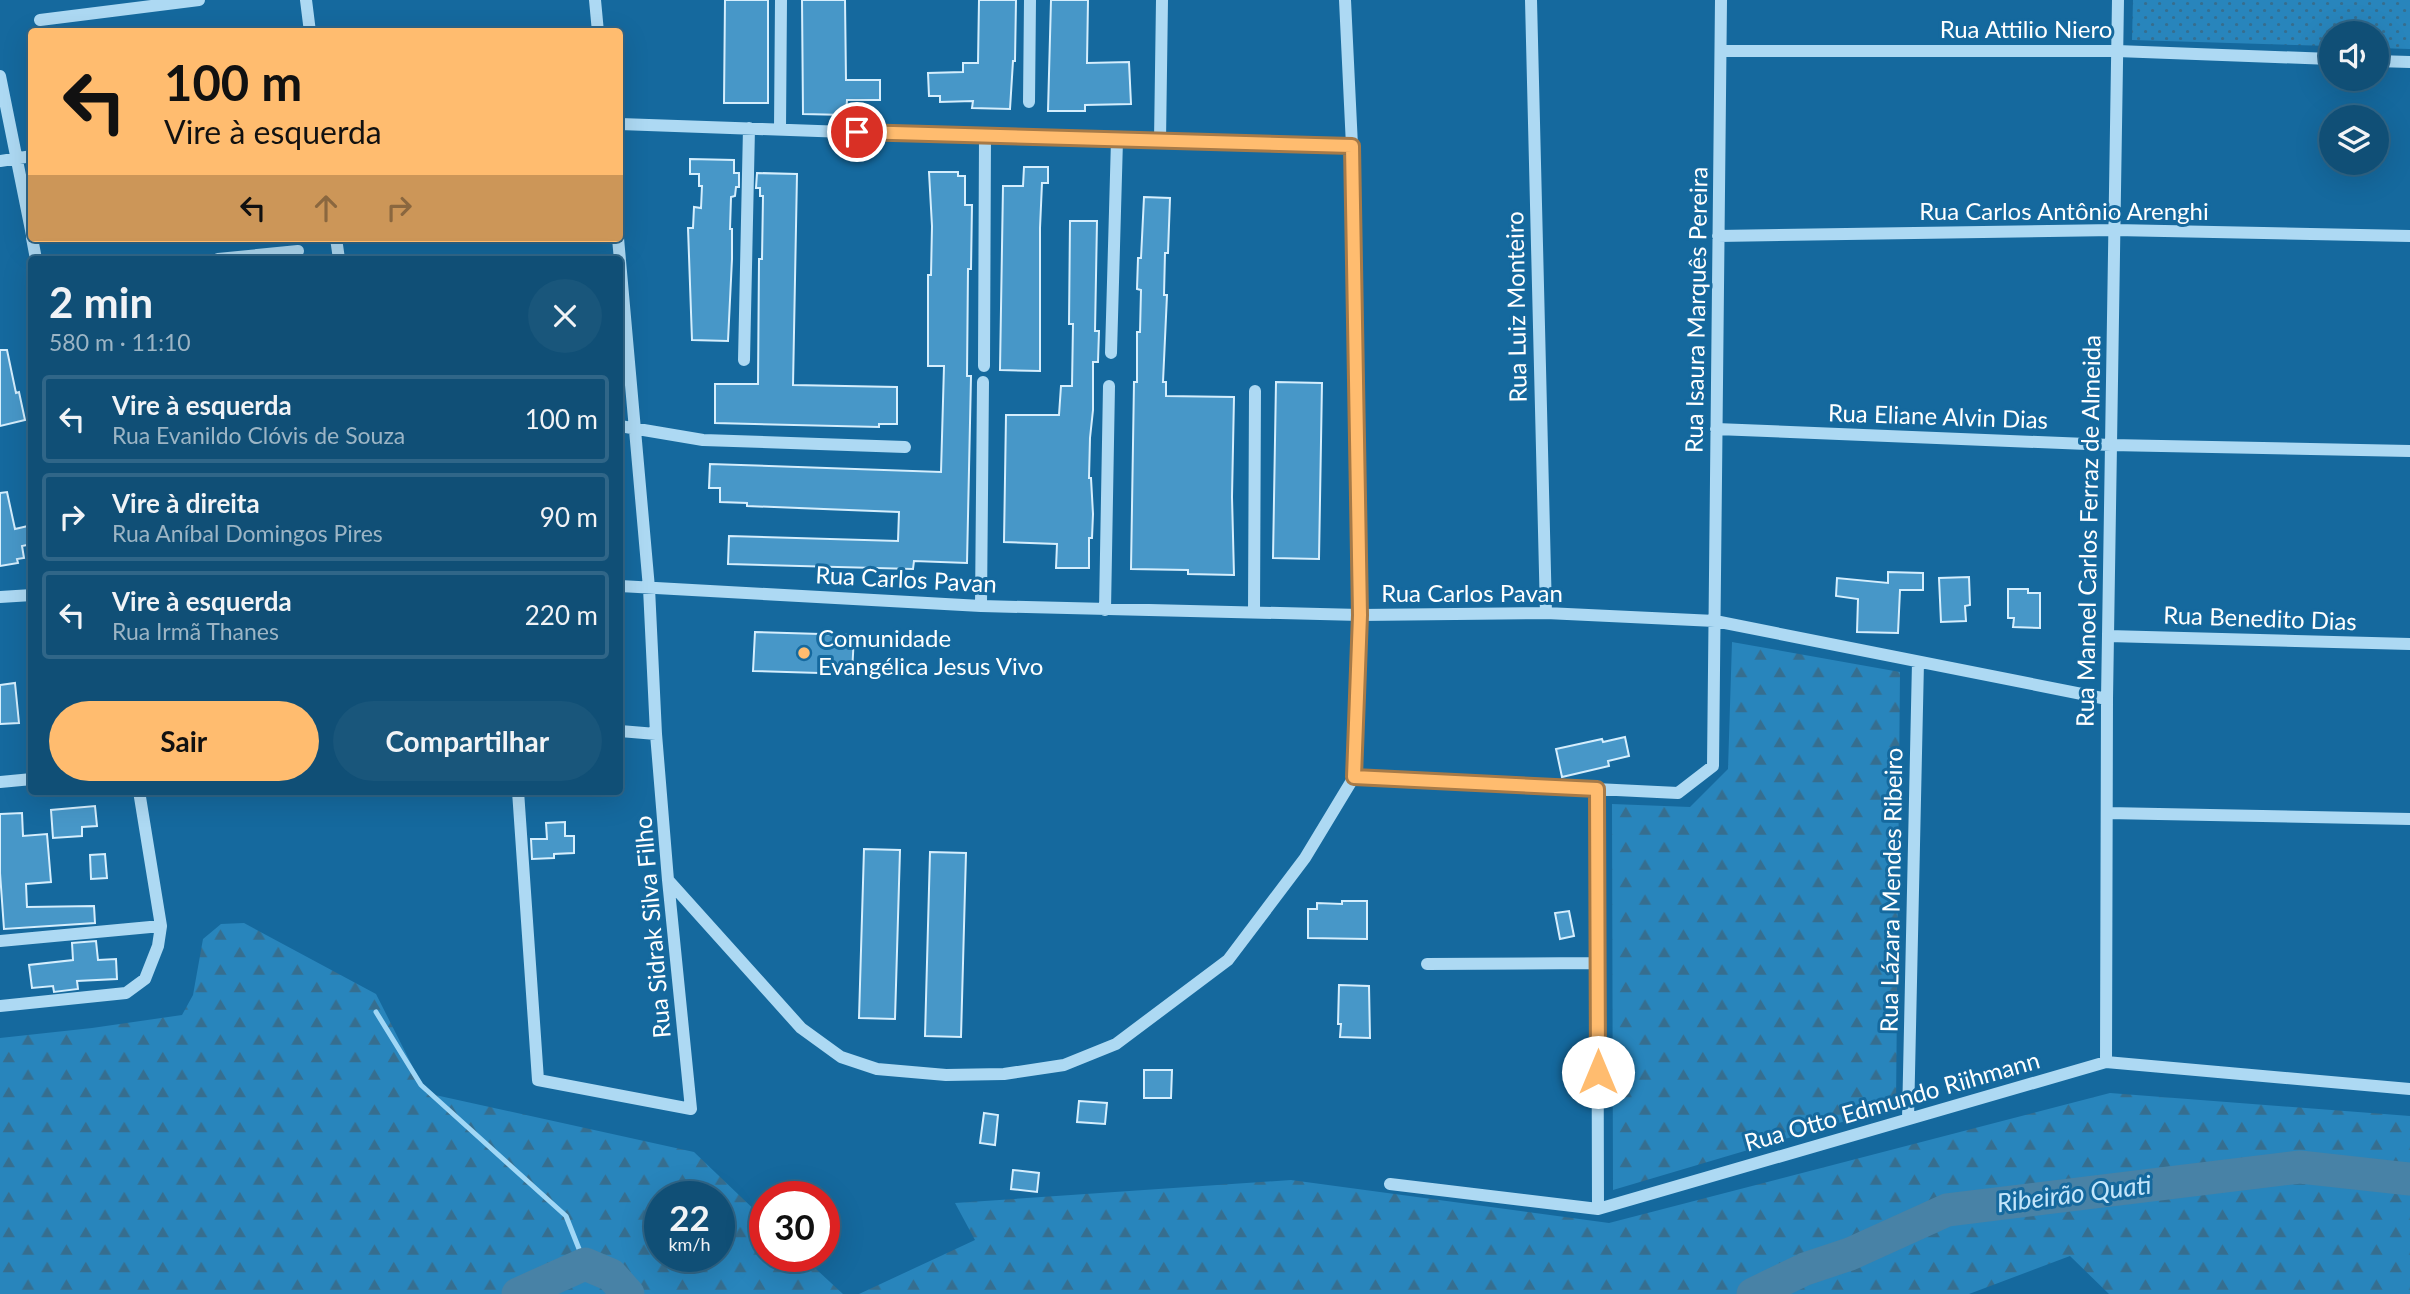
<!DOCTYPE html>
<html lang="pt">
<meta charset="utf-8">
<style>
:root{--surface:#104f76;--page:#19567b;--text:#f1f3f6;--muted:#9cb5c5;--line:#306688;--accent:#ffbc6f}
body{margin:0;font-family:Lato,sans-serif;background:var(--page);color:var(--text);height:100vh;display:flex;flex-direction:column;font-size:26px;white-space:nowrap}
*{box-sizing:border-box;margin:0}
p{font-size:23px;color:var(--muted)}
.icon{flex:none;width:38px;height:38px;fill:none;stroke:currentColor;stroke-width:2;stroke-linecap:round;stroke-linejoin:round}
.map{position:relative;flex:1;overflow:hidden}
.details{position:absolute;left:28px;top:256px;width:595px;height:539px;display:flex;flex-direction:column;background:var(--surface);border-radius:7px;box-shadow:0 7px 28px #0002,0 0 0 2px var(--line)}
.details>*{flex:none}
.guide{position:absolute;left:28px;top:28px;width:595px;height:214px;border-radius:7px;box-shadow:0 7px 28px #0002,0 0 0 2px var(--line);background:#ffbc6f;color:#111;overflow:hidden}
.tools{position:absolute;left:2319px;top:21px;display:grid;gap:14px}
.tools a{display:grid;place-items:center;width:70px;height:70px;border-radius:50%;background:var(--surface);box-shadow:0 7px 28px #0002,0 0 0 2px var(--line);font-size:35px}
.speed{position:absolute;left:644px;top:1181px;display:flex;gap:14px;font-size:35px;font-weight:700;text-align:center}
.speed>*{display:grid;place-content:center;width:91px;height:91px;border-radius:50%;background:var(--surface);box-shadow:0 7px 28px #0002,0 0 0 2px var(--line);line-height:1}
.speed small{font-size:18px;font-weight:400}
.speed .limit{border:10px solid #d22;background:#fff;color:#111}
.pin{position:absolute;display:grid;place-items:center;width:60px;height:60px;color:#fff;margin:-30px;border:4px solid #fff;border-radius:50%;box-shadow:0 2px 7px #0007}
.me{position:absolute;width:77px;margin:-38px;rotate:0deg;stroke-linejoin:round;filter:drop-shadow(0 0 5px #0008)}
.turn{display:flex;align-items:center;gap:24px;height:147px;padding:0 21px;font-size:32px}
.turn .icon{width:91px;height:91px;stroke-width:2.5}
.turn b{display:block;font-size:49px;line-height:60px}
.lanes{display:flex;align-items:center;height:66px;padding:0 21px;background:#0003;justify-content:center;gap:35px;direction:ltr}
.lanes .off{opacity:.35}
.round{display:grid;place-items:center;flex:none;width:74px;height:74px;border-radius:37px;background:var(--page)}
.summary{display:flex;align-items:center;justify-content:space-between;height:119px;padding:0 21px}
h1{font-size:42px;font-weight:700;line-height:52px}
.action{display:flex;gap:14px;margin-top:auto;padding:14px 21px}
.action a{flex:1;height:80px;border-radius:42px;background:var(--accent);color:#111;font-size:28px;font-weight:700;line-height:80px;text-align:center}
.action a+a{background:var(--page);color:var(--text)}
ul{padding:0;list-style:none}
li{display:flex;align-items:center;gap:21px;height:88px;margin:0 14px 10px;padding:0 7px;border:4px solid var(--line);border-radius:7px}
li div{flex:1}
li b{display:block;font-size:26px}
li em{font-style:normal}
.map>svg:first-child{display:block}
</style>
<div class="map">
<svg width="2410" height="1294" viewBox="0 0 2410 1294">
<defs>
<pattern id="grass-dots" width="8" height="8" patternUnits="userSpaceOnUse" patternTransform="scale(1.75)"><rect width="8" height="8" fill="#2885bc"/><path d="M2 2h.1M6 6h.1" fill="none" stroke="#366e8f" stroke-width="1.8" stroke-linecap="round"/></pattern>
<pattern id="forest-firs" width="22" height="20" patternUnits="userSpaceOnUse" patternTransform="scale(1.75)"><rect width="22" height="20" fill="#2885bc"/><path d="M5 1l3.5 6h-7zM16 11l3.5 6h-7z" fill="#366e8f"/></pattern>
</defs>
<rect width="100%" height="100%" fill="#15699e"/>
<!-- grass -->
<path fill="url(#grass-dots)" d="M2133 0H2410V49L2377 48 2376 33H2331V46L2132 40Z"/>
<!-- forest -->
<path fill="url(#forest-firs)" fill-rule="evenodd" d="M1732 642 1900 672 1896 1106 1613 1190 1612 804 1690 807 1728 769Z
M244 923 376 994 426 1093 694 1152 765 1220V1256L803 1257 843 1294H0V1038L92 1028 182 1015 193 995 203 939 221 924ZM660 1197H719V1256H660Z
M2110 1093 2410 1116V1294H2109L2070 1256 1969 1294H859L975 1240 955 1203 1291 1180 1609 1223Z"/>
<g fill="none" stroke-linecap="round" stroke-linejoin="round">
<!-- stream -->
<path stroke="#a0d7f6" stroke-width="5" d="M376 1012 421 1085 566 1216 585 1264"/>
<!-- river -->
<path stroke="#4882a6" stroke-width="33" d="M518 1294 585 1264 611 1275 628 1294
M1753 1294 1805 1269 1850 1254 1947 1210 2300 1167 2410 1179"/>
</g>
<!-- building -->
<path fill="#4797c8" stroke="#d5eefd" stroke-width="2" d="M725 0H768V103H724Z
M802 0H845L846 80H880V100H847L846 115 803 114Z
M979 0H1016L1015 61H1013L1010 109 972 108 973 101 940 102V96H929L928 73 963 72V63H978Z
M1051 0H1088L1087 63 1129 62 1131 104 1085 105V111H1048Z
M690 159 734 160V173H739V187H736L735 196 731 197 730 229H732V259L728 341 692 340 688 228H693L694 207 701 208 702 186H699V174H690Z
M1024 167H1048V183H1042L1040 228V371L1000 370 1003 186H1023Z
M929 172H958V176H965V205H972L971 269H968L967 376H971L967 563 914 561 913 569 728 564 729 536 898 541 899 512 747 506V503L720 502V488H709L710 464 941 472 944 366H928V275H931L932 226Z
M757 173 797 174 793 385 897 387V424H879V427L715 423V384H758L759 259H762L763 196H760V188H756Z
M1144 197 1170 198 1168 253H1165L1164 295H1167L1163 382H1166V396L1234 397 1232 497 1234 575 1188 574V570L1131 569 1134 382H1137V332H1140L1141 290 1137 289 1138 258H1141Z
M1070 221H1097L1095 331H1099L1098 362H1093V410L1090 438 1089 478H1091L1093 514 1092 538H1089V568H1056L1057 544 1004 542 1006 415H1059L1061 386H1072L1073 324H1069Z
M0 350H7L16 393 19 392 25 420 0 426Z
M1276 382 1322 383 1319 559 1273 558Z
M7 492 15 529 32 525V544L22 546 24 558 17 559 18 563 0 566V493Z
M1888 572 1923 573V590H1900L1898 633 1857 632 1858 599 1836 596 1837 578 1888 583Z
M1969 577 1970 605 1965 606 1966 621 1941 622 1939 578Z
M2008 589H2028V593H2040V628L2013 627 2014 618H2008Z
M755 632 854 635 852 674 753 671Z
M15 683 19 723 0 724V685Z
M1625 737 1629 756 1608 761 1609 766 1562 777 1556 749 1602 739 1603 742Z
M95 806 97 826 82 827V836L53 838 51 810Z
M22 813 23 836 47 834 51 882 26 884 27 907 94 906 95 923 4 929 0 873V814Z
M565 822V836H574V853L554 854V858L532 859 531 839H547L546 823Z
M864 849 900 850 895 1019 859 1018Z
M930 852 966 853 961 1037 925 1036Z
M105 854 107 878 91 879 90 855Z
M1342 901H1367V939L1308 938V909H1317V903L1342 904Z
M1569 911 1574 936 1560 939 1555 913Z
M96 941 98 960 116 959 117 979 77 981 78 989 54 992 53 986 32 988 29 965 73 960 72 943Z
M1339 985 1369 986 1370 1038 1340 1037 1341 1024H1338Z
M1144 1070H1172L1171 1098H1144Z
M1079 1101 1107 1103 1105 1124 1077 1122Z
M984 1113 998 1115 995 1145 980 1143Z
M1013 1170 1039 1173 1037 1192 1011 1189Z"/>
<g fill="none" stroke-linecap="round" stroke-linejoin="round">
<!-- minor -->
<path stroke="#add9f3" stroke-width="12" d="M306 0 310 32
M595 0 598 32
M1531 0 1546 613
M40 20 199 0
M1721 51H2117L2331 59
M2376 61 2410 62
M0 76 32 235
M1029 102 1030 0
M620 124 985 137 1352 146
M780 129 781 0
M1160 141 1162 0
M0 161 32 156
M1718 236 2115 230 2410 236
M32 238 36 259
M336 238 339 259
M218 259 298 251
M1111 353 1117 140
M744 360 749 128
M984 366 985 137
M620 426 703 440 905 447
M1716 429 2111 445 2410 451
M620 586 981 606 1360 615 1546 613 1715 621 2107 699
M0 597 32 595
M981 606 983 382
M1105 610 1109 386
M1254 611 1255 391
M2108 636 2410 644
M620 731 656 734
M1354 777 1678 793 1713 766 1721 0
M0 782 32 779
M1597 789 1598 1209
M518 791 538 1080 691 1109 668 880 656 734 649 588 618 238
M2107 813 2410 819
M668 880 801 1028 841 1057 877 1069 946 1075 1004 1074 1064 1065 1116 1044 1228 960 1305 858 1354 777 1360 615 1352 146 1345 0
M0 941 161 926
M1427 964 1597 963
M0 1006 126 993 145 979 158 946 161 926 139 791
M2106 1062 2107 699 2118 0
M1908 1119 1918 662
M1390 1184 1598 1209 2106 1062 2410 1089"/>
</g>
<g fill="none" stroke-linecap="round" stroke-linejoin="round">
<defs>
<path id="route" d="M857 132 1352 146 1360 615 1354 777 1597 789 1598 1072"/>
</defs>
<!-- route casing -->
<use href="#route" stroke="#a67a48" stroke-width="18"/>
<!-- route -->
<use href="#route" stroke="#ffbc6f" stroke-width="12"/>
</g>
<!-- markers -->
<circle fill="#ffbc6f" stroke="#15699e" stroke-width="2.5" cx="804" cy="653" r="7"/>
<g text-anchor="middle" stroke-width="6" stroke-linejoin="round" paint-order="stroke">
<!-- street labels -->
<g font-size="24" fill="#fff" stroke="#15699e">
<text x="2026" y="38">Rua Attilio Niero</text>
<text x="2064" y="220">Rua Carlos Antônio Arenghi</text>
<text transform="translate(1517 307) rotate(-91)" y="8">Rua Luiz Monteiro</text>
<text transform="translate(1697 310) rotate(-89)" y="8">Rua Isaura Marquês Pereira</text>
<text transform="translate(1938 417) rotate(2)" y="8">Rua Eliane Alvin Dias</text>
<text transform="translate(2089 531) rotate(-89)" y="8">Rua Manoel Carlos Ferraz de Almeida</text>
<text transform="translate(906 580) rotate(3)" y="8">Rua Carlos Pavan</text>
<text x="1472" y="602">Rua Carlos Pavan</text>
<text transform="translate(2260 619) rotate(2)" y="8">Rua Benedito Dias</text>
<text transform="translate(1892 890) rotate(-89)" y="8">Rua Lázara Mendes Ribeiro</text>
<text transform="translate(653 927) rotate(-95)" y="8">Rua Sidrak Silva Filho</text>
<text transform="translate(1892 1102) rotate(-16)" y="8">Rua Otto Edmundo Riihmann</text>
</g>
<!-- poi labels -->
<g font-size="24" fill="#fff" stroke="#15699e" text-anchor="start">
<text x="818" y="647">Comunidade<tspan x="818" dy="28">Evangélica Jesus Vivo</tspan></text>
</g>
<!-- water labels -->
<g font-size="26" font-style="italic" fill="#c4e6fb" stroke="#15699e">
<text transform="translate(2074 1194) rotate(-7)" y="9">Ribeirão Quati</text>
</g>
</g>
</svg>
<div class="tools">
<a><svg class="icon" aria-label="sound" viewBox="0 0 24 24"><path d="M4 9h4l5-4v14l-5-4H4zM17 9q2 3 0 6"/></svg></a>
<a><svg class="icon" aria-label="layers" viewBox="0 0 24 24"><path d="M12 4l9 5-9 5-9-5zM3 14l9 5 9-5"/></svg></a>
</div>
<div class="speed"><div>22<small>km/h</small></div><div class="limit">30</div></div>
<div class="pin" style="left:857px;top:132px;background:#d93025"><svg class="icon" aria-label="arrive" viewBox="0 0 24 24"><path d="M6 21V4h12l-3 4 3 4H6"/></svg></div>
<svg class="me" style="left:1598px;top:1072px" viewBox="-20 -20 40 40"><circle r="19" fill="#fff"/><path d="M0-13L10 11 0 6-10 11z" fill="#ffbc6f"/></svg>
<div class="guide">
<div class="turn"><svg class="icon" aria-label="left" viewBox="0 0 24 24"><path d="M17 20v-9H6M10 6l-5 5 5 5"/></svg><div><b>100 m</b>Vire à esquerda</div></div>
<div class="lanes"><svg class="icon" aria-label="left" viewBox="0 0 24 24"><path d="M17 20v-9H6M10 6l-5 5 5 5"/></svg><svg class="icon off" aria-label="ahead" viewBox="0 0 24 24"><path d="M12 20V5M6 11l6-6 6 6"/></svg><svg class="icon off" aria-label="right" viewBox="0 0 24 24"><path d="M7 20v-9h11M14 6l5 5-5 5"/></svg></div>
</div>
<section class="details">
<div class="summary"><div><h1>2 min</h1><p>580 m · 11:10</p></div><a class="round"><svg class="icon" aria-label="close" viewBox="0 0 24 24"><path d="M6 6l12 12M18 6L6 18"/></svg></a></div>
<ul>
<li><svg class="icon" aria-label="left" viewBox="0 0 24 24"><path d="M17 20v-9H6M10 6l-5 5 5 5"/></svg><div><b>Vire à esquerda</b><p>Rua Evanildo Clóvis de Souza</p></div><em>100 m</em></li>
<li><svg class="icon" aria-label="right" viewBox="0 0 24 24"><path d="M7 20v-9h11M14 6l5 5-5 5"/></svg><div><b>Vire à direita</b><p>Rua Aníbal Domingos Pires</p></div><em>90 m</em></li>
<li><svg class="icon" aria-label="left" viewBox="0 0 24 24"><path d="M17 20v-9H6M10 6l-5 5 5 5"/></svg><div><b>Vire à esquerda</b><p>Rua Irmã Thanes</p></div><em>220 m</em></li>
</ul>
<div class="action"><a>Sair</a><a>Compartilhar</a></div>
</section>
</div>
